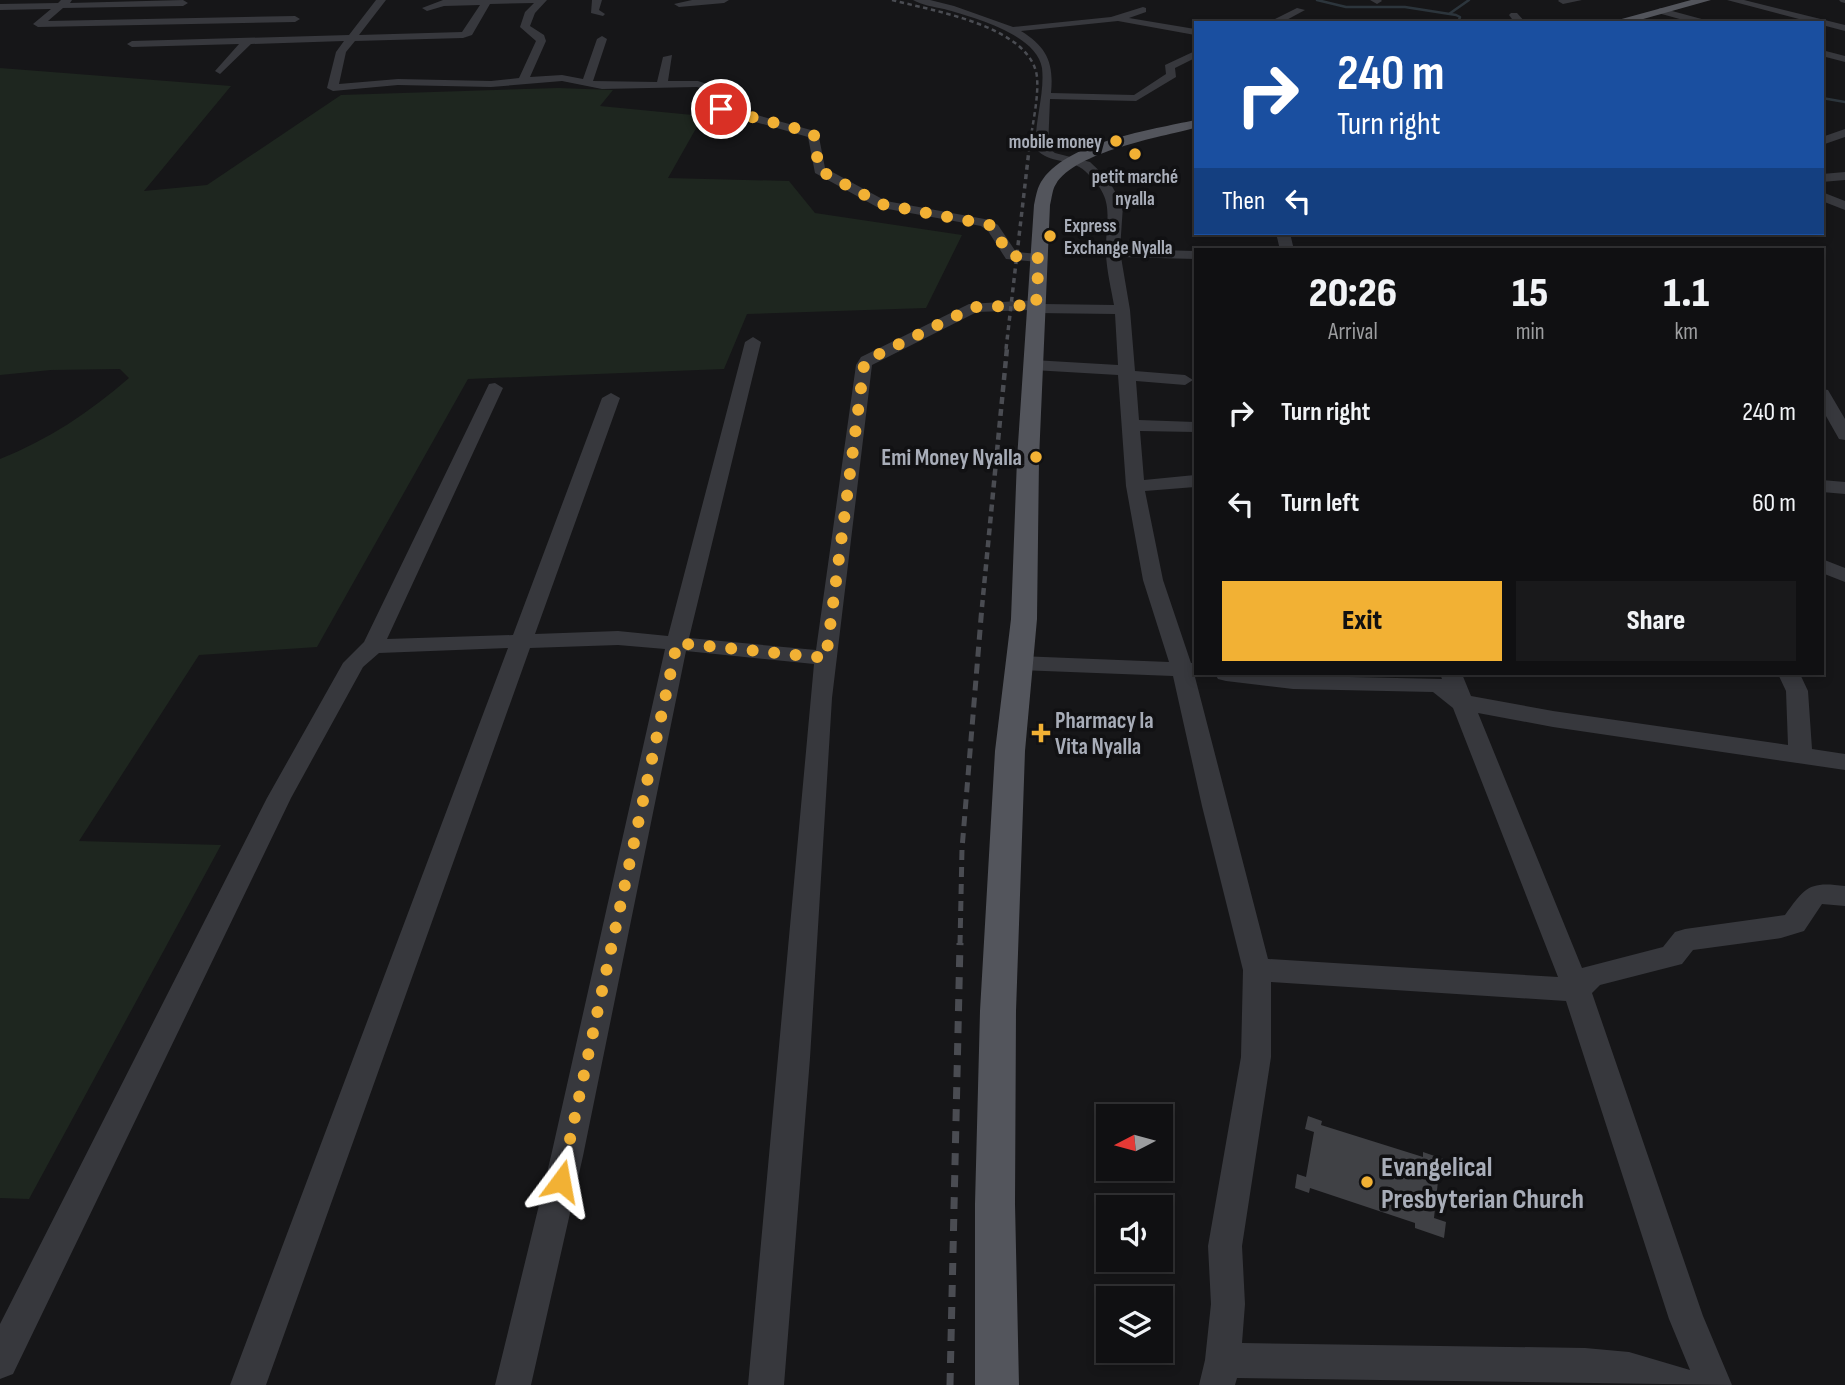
<!DOCTYPE html>
<meta charset="utf-8">
<style>
:root{--surface:#101012;--page:#19191b;--text:#f1f3f6;--muted:#9c9d9f;--line:#303032;--accent:#f2b134}
body{margin:0;font-family:"Sofia Sans Condensed",sans-serif;background:var(--page);color:var(--text);height:100vh;display:flex;flex-direction:column;font-size:26px;white-space:nowrap}
*{box-sizing:border-box;margin:0}
p{font-size:23px;color:var(--muted)}
.icon{flex:none;width:38px;height:38px;fill:none;stroke:currentColor;stroke-width:2;stroke-linecap:round;stroke-linejoin:round}
.map{position:relative;flex:1;overflow:hidden}
.sheet{position:absolute;left:1194px;top:248px;width:630px;height:427px;display:flex;flex-direction:column;background:var(--surface);border-radius:0px;box-shadow:0 4px 10px #0003,0 0 0 2px var(--line)}
.sheet>*{flex:none}
.hud{position:absolute;left:1194px;top:21px;width:630px;height:214px;border-radius:0px;box-shadow:0 4px 10px #0003,0 0 0 2px var(--line);background:#1a4fa0;color:#fff;overflow:hidden}
.needle{width:46px;rotate:264deg}
.controls{position:absolute;left:1096px;top:1104px;display:grid;gap:14px}
.controls a{display:grid;place-items:center;width:77px;height:77px;border-radius:0px;background:var(--surface);box-shadow:0 4px 10px #0003,0 0 0 2px var(--line);font-size:35px}
.pin{position:absolute;display:grid;place-items:center;width:60px;height:60px;color:#fff;margin:-30px;border:4px solid #fff;border-radius:50%;box-shadow:0 2px 7px #0007}
.me{position:absolute;width:77px;margin:-38px;rotate:13deg;stroke-linejoin:round;filter:drop-shadow(0 0 5px #0008)}
.turn{display:flex;align-items:center;gap:24px;height:147px;padding:0 28px;font-size:32px}
.turn .icon{width:91px;height:91px;stroke-width:2.5}
.turn b{display:block;font-size:49px;line-height:60px}
.then{display:flex;align-items:center;height:66px;padding:0 28px;background:#0003;gap:14px;font-size:26px}
.eta{display:flex;justify-content:space-evenly;align-items:center;height:119px;text-align:center}
.eta b{font-size:42px;font-weight:800;line-height:49px}
.action{display:flex;gap:14px;margin-top:auto;padding:14px 28px}
.action a{flex:1;height:80px;border-radius:0px;background:var(--accent);color:#111;font-size:28px;font-weight:800;line-height:80px;text-align:center}
.action a+a{background:var(--page);color:var(--text)}
ul{padding:0;list-style:none}
li{display:flex;align-items:center;gap:21px;height:91px;padding:0 28px}
li div{flex:1}
li b{display:block;font-size:26px}
li em{font-style:normal}
.map>svg:first-child{display:block}
</style>
<div class="map">
<svg width="1845" height="1385" viewBox="0 0 1845 1385">
<rect width="100%" height="100%" fill="#161618"/>
<!-- green -->
<path fill="#1e261f" d="M0 68 231 86 144 191 207 185 341 95 558 88 613 90 600 106 703 116 668 178 789 181 815 213 962 235 926 308 747 314 724 369 468 379 317 647 199 655 79 841 221 845 29 1199 0 1198V459C48 440 90 412 129 378L120 369 51 370 0 375Z"/>
<g fill="none" stroke-linecap="round" stroke-linejoin="round">
<!-- stream -->
<path stroke="#2c353c" stroke-width="2.5" d="M1317 0 1346 7H1405L1456 15 1460 17 1459 20 1468 23
M1449 14 1469 0
M1822 98 1845 102"/>
</g>
<!-- building -->
<path fill="#404145" d="M1308 1116 1322 1121 1321 1125 1423 1157V1152L1452 1162 1451 1176 1439 1172 1434 1218 1446 1222 1444 1238 1415 1228V1223L1310 1188 1309 1193 1295 1188 1297 1174 1306 1177 1314 1132 1305 1129Z"/>
<g fill="none" stroke-linecap="round" stroke-linejoin="round">
<!-- minor -->
<path fill="#37383d" fill-rule="evenodd" d="M61 0H72L70 3 183 0 188 3 183 6 63 8 48 21 295 16 300 19 295 22 38 27 33 24 51 9 0 10V4L58 3Z
M376 0H386L359 35 462 32 480 5 444 6 427 11 422 8 443 0H547L535 13 530 26 544 35 546 41 530 77 562 75 583 79 597 39 602 36 607 39 593 81 657 82 663 57 672 55 668 81H698L734 93 736 95 728 107 818 132 825 168 886 201 990 220 998 225 1016 252 1039 254 1046 258 1039 262 1006 259 988 231 981 226 877 207 815 173 808 137 717 111 715 109 723 96 697 87 602 89 562 81 491 87 398 85 333 91 327 88 336 52 344 41 251 44 220 74 215 71 239 44 132 47 127 44 132 41 349 35ZM534 3 525 12 520 27 536 41 519 78 491 81 398 79 339 84 346 52 355 41 463 38 472 35 490 4Z
M592 0H602L599 10 605 14 603 16 591 13Z
M692 0H729L724 3 679 7 674 4Z
M913 0H930L954 6 1013 27 1111 17 1143 7 1146 8V12L1129 18 1195 29V35L1118 21 1021 31C1047 47 1054 63 1051 93L1134 95 1166 74 1165 65 1195 51V58L1175 68 1176 77 1136 101 1050 99 1048 148 1055 153 1090 162 1108 179 1123 206 1120 249 1195 251V259L1121 257 1130 310 1135 371 1185 375 1193 380 1185 385 1136 381 1139 420 1195 422V432L1140 431 1144 480 1195 475V487L1145 491 1163 580 1191 663H1195V674H1204L1195 677 1268 959 1558 977 1453 708 1433 692 1293 689 1226 681 1218 679 1215 674 1442 679 1440 674H1462L1471 696 1553 711 1788 745 1786 691 1778 674H1800L1808 691 1812 749 1845 754V770L1553 727 1478 713 1582 968 1663 947 1675 932 1685 929 1785 915C1805 887 1809 881 1845 886V906L1822 904 1804 931 1781 938 1693 950 1682 964 1600 985 1592 993 1703 1316 1732 1385 1237 1378 1235 1385H1199L1205 1360 1211 1304 1208 1246 1241 1057 1243 970 1202 806 1173 676 1019 670 1011 668 1008 663 1011 658 1019 656 1169 662 1143 580 1126 486 1118 375 1033 370 1025 365 1033 360 1118 365 1115 314 1036 313 1030 310 977 312 872 365 832 698 810 1058 784 1385H748L814 664 686 651 583 1156 531 1385H495L551 1156 665 649 618 645 530 648 266 1385H230L508 648 379 653 363 667 291 798 13 1374 0 1379V1324L267 798 343 663 364 642 489 384 495 383 503 388 387 639 513 635 602 398 611 393 620 398 535 634 618 631 668 636 745 342 753 337 761 342 689 638 816 650 856 365 861 357 969 304 1036 300 1043 304 1114 305C1111 288 1106 268 1106 251 1106 213 1116 200 1085 171 1071 158 1049 164 1036 149 1034 122 1045 94 1042 68 1037 34 972 17 944 9 934 7 922 5 913 0ZM1271 982 1566 1001 1669 1319 1690 1370 1629 1352 1585 1348 1242 1343 1245 1304 1242 1246 1271 1057Z
M1370 0H1381L1382 1 1377 4Z
M1582 0 1563 4 1558 1 1559 0Z
M1727 0H1744L1845 25V31Z
M1839 0H1845V3L1841 2Z
M1297 8 1305 10 1281 23H1267Z
M1661 8 1709 21 1711 23H1694L1658 13V9Z
M1511 13H1517L1526 23H1515L1509 15Z
M1822 50 1845 56V62L1822 56Z
M1845 129V137L1822 145V137Z
M1845 172V180L1822 182V174Z
M1822 192 1845 201V210L1822 201Z
M1276 233H1290L1294 250H1280Z
M1822 389 1828 390 1845 419V440L1839 439 1822 409Z
M1822 480 1845 482V494L1822 492Z
M1822 559 1845 568V582L1822 573Z"/>
<!-- major -->
<path fill="#53555c" fill-rule="evenodd" d="M1691 0H1711L1629 23H1607Z
M1195 120V128C1160 137 1075 152 1056 184 1052 190 1052 198 1050 205L1039 459 1037 619 1025 751 1016 1011 1015 1204 1019 1385H975V1204L980 1011 995 751 1011 619 1017 459 1034 205C1036 196 1037 187 1043 179 1071 141 1151 130 1195 120Z"/>
<!-- rail-far4 -->
<path stroke="#4a4c52" stroke-width="2.5" stroke-dasharray="4.5 3.5" stroke-linecap="butt" d="M892 0C933 11 1031 26 1037 77 1039 100 1031 129 1029 152"/>
<!-- rail-far3 -->
<path stroke="#4a4c52" stroke-width="3.5" stroke-dasharray="5 4.5" stroke-linecap="butt" d="M1006 349 1029 150"/>
<!-- rail-far2 -->
<path stroke="#4a4c52" stroke-width="4.5" stroke-dasharray="7 5" stroke-linecap="butt" d="M982 607 1007 348"/>
<!-- rail-far1 -->
<path stroke="#4a4c52" stroke-width="5" stroke-dasharray="10 7" stroke-linecap="butt" d="M960 945 962 849 982 606"/>
<!-- rail -->
<path stroke="#4a4c52" stroke-width="7" stroke-dasharray="12 10" stroke-linecap="butt" d="M950 1385 960 943"/>
</g>
<g fill="none" stroke-linecap="round" stroke-linejoin="round">
<!-- route -->
<path stroke="#f2b134" stroke-width="12" stroke-dasharray="0 21.6" d="M561 1181 677 643 826 658 864 365 867 360 974 307 1036 305 1039 258 1011 256 990 225 881 204 819 170 814 135 810 132 721 109"/>
</g>
<!-- markers -->
<g fill="#f2b134" stroke="#111113" stroke-width="2.5">
<circle cx="1116" cy="141" r="7"/>
<circle cx="1135" cy="154" r="7"/>
<circle cx="1050" cy="236" r="7"/>
<circle cx="1036" cy="457" r="7"/>
<path d="M1037.5 722.5h7v7h7v7h-7v7h-7v-7h-7v-7h7z"/>
<circle cx="1367" cy="1182" r="7"/>
</g>
<g text-anchor="middle" stroke-width="7" stroke-linejoin="round" paint-order="stroke">
<!-- far-poi labels -->
<g font-size="19" font-weight="bold" fill="#a8adb8" stroke="#111113" text-anchor="end">
<text x="1102" y="148">mobile money</text>
<text x="1135" y="183" text-anchor="middle">petit marché<tspan x="1135" dy="22">nyalla</tspan></text>
<text x="1064" y="232" text-anchor="start">Express<tspan x="1064" dy="22">Exchange Nyalla</tspan></text>
</g>
<!-- poi labels -->
<g font-size="23" font-weight="bold" fill="#a8adb8" stroke="#111113" text-anchor="end">
<text x="1022" y="465">Emi Money Nyalla</text>
<text x="1055" y="728" text-anchor="start">Pharmacy la<tspan x="1055" dy="26">Vita Nyalla</tspan></text>
</g>
<!-- near-poi labels -->
<g font-size="28" font-weight="bold" fill="#a8adb8" stroke="#111113" text-anchor="start">
<text x="1381" y="1176">Evangelical<tspan x="1381" dy="32">Presbyterian Church</tspan></text>
</g>
</g>
</svg>
<div class="controls">
<a><svg class="needle" viewBox="-14 -14 28 28"><path d="M0-13l5 13h-10z" fill="#e53935"/><path d="M0 13l5-13h-10z" fill="#9c9d9f"/></svg></a>
<a><svg class="icon" aria-label="sound" viewBox="0 0 24 24"><path d="M4 9h4l5-4v14l-5-4H4zM17 9q2 3 0 6"/></svg></a>
<a><svg class="icon" aria-label="layers" viewBox="0 0 24 24"><path d="M12 4l9 5-9 5-9-5zM3 14l9 5 9-5"/></svg></a>
</div>
<div class="pin" style="left:721px;top:109px;background:#d93025"><svg class="icon" aria-label="arrive" viewBox="0 0 24 24"><path d="M6 21V4h12l-3 4 3 4H6"/></svg></div>
<svg class="me" style="left:561px;top:1181px" viewBox="-20 -20 40 40"><path d="M0-17L14 15 0 8-14 15z" fill="#f2b134" stroke="#fff" stroke-width="4"/></svg>
<div class="hud">
<div class="turn"><svg class="icon" aria-label="right" viewBox="0 0 24 24"><path d="M7 20v-9h11M14 6l5 5-5 5"/></svg><div><b>240 m</b>Turn right</div></div>
<div class="then">Then<svg class="icon" aria-label="left" viewBox="0 0 24 24"><path d="M17 20v-9H6M10 6l-5 5 5 5"/></svg></div>
</div>
<section class="sheet">
<div class="eta">
<div><b>20:26</b><p>Arrival</p></div>
<div><b>15</b><p>min</p></div>
<div><b>1.1</b><p>km</p></div>
</div>
<ul>
<li><svg class="icon" aria-label="right" viewBox="0 0 24 24"><path d="M7 20v-9h11M14 6l5 5-5 5"/></svg><div><b>Turn right</b></div><em>240 m</em></li>
<li><svg class="icon" aria-label="left" viewBox="0 0 24 24"><path d="M17 20v-9H6M10 6l-5 5 5 5"/></svg><div><b>Turn left</b></div><em>60 m</em></li>
</ul>
<div class="action"><a>Exit</a><a>Share</a></div>
</section>
</div>
